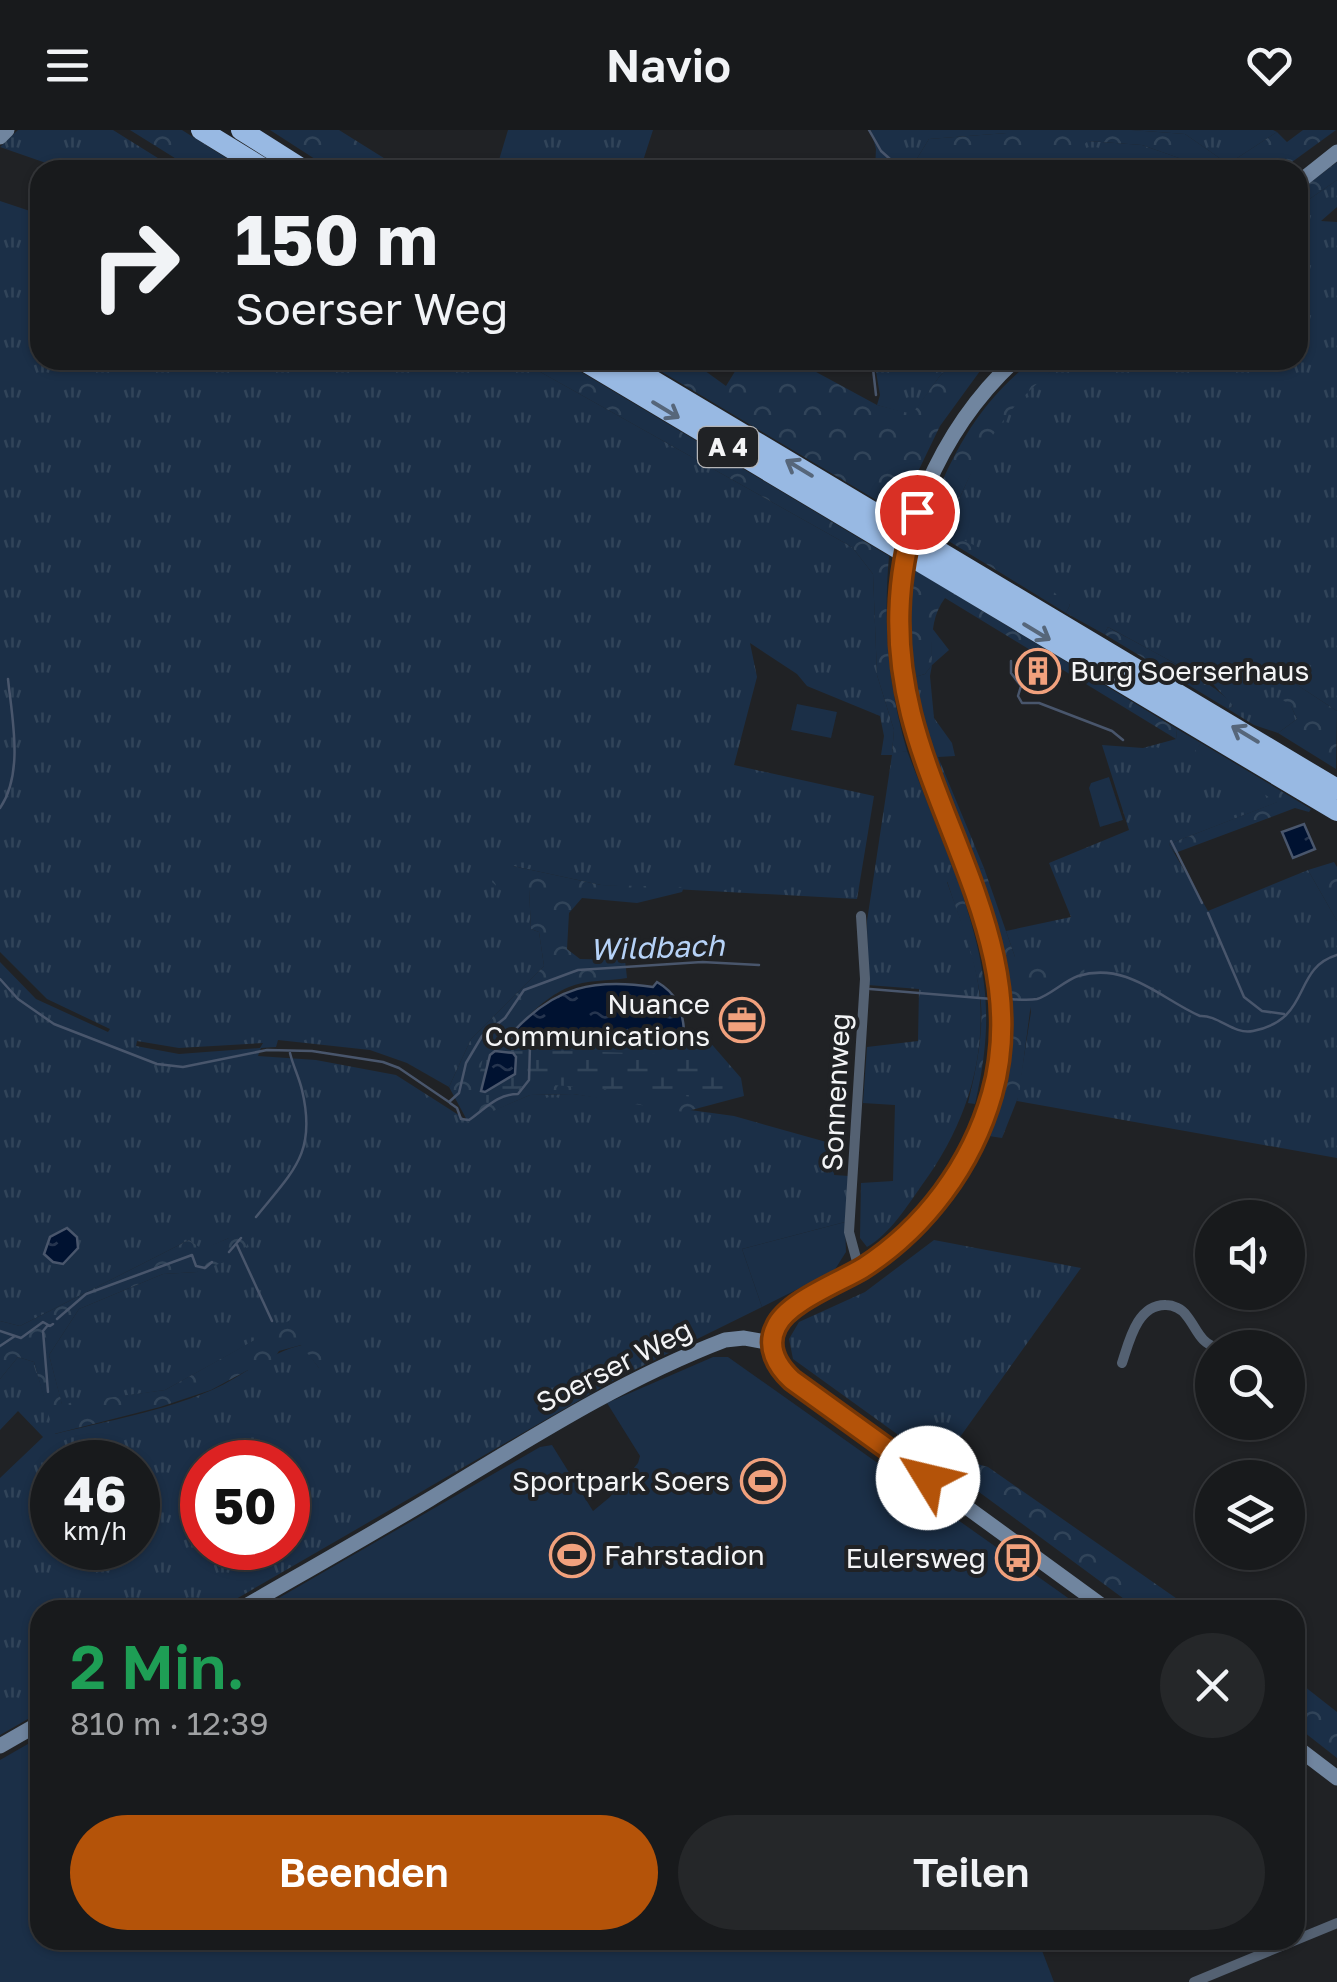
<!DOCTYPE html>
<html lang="de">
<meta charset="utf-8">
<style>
:root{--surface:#181a1c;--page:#252729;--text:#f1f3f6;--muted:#9fa1a3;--line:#36383b;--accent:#b45309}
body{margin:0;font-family:"Golos Text",sans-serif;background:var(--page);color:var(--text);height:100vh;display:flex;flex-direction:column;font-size:38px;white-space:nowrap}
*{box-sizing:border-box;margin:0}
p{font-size:32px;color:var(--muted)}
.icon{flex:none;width:55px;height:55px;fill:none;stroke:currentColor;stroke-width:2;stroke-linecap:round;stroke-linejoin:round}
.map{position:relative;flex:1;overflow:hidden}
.drawer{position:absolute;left:30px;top:1470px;width:1275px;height:350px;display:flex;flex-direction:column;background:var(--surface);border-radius:30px;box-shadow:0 2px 8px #0004,0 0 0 2px var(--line)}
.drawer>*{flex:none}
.hud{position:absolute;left:30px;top:30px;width:1278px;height:210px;border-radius:30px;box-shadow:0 2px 8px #0004,0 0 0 2px var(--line);background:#181a1c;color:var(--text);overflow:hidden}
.controls{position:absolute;left:1195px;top:1070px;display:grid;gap:20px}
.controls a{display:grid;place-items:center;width:110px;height:110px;border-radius:50%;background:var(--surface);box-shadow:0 2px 8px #0004,0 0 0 2px var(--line);font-size:50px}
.speed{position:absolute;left:30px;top:1310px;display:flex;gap:20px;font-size:50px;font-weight:700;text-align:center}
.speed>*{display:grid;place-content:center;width:130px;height:130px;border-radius:50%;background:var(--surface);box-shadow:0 2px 8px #0004,0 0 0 2px var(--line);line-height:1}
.speed small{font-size:25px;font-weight:400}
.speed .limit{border:15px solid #d22;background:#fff;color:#111}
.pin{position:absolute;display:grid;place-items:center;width:85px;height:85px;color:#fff;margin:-42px;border:5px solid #fff;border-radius:50%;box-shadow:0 2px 10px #0007}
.me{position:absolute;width:110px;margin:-55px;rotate:306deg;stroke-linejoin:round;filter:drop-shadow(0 0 8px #0008)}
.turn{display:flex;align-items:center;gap:35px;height:210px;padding:0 40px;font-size:45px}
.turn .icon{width:130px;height:130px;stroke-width:2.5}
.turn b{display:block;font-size:70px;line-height:85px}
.round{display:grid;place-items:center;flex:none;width:105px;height:105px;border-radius:52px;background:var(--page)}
.overview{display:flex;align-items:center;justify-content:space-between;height:170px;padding:0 40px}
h1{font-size:60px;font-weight:600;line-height:75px;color:#1e9e55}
.primary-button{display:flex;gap:20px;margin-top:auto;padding:20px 40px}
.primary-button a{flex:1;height:115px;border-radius:60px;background:var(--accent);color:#fff;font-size:40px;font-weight:600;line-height:115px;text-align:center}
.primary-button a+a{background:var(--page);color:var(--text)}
header{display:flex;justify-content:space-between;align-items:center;height:130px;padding:0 40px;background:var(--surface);font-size:45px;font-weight:600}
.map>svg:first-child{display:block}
</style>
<header><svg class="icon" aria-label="menu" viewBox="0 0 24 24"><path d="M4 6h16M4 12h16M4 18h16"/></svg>Navio<svg class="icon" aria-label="heart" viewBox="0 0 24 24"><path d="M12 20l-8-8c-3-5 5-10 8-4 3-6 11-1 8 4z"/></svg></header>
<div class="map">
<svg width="1337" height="1852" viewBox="0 0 1337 1852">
<defs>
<pattern id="grass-tufts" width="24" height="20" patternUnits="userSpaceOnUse" patternTransform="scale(2.5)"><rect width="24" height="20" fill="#1b2f47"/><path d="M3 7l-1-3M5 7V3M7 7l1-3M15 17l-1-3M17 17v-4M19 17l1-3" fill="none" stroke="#314459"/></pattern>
<pattern id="forest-crowns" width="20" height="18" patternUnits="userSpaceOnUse" patternTransform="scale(2.5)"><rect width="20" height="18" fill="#1b2f47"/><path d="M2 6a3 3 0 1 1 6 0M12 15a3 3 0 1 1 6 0" fill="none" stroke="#314459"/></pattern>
<pattern id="wetland-marsh" width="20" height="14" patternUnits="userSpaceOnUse" patternTransform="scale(2.5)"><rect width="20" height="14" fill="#1b2f47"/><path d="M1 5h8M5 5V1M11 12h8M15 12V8" fill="none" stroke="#314459"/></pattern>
<pattern id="water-ripples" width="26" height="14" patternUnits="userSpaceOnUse" patternTransform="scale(2.5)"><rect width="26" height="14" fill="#001231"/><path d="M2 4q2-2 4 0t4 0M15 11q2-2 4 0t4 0" fill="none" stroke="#26354f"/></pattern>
</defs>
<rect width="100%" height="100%" fill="#202225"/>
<!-- grass -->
<path fill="url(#grass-tufts)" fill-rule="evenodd" d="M18 0H113L177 40H48L46 33 0 17Z
M508 0H653L640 40H496Z
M871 0H1007V3L929 9 916 30 914 40H875L876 19Z
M1131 0H1273L1277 2 1228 34 1185 4Z
M1088 11 1142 15 1213 40H969Z
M1337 50V77L1321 91 1337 92V581L1288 549 1291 576 1297 589 1278 603 1254 595 1228 579 1233 576 1213 554 1108 497 1104 504 1066 483 1070 475 945 401 978 327 1005 284 1032 256 1065 230H1298V77Z
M0 71 36 83 40 75V230H271L288 235 320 230 368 233 369 230H519L852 417 873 444 877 545 894 600 892 623 907 621 957 748 947 752C960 789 977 829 980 869 985 937 962 1001 922 1055 907 1076 890 1104 867 1117L860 1108 861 1053 893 1051 895 975 863 973 867 917 918 911 919 859 868 855 867 791 892 625H881L884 606 880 586 807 556 797 544 750 513 757 547 734 635 874 666 857 769 601 755 513 736 529 758 531 799 539 802 544 836 471 909 449 957 407 933 370 920 278 910 276 917 261 918 258 926 316 930 396 945 468 991 530 965 573 964 734 986 837 1015 834 1045 849 1046 845 1092 742 1119 762 1177 616 1249 217 1480H40V1582L0 1605V1348L43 1307 18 1281 0 1300V1249L18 1227 34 1232 55 1304C107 1291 163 1281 212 1260 243 1246 268 1223 302 1215L319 1238 292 1190 165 1260 62 1275 49 1225 79 1179 163 1144 197 1142 229 1108 202 1120 189 1110 20 1196 0 1191V832L36 869 108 902 110 899 47 869 0 822ZM137 911 179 918 263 913 260 918 179 924 136 916ZM52 1332H138V1418H52ZM202 1332H288V1418H202Z
M874 230H957L939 247 912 285 877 275 880 265Z
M932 498 949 520 932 535 930 546 934 588 952 613 955 626 938 627 984 738 976 740 945 665 914 563 911 548 925 544 932 535Z
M1177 599 1201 613 1196 621 1278 672 1169 714 1208 781 1308 740 1337 791V1028L1017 971 1031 882 1022 828 1015 827 1006 801 1071 787 1049 733 1129 700 1102 615 1143 618 1176 609Z
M934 1110 1081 1138 940 1335 793 1229 789 1209 799 1192 865 1162Z"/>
<!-- forest -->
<path fill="url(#forest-crowns)" d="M130 0H182L245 40H194Z
M270 0H339L403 40H332Z
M1007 0H1131L1185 4 1228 34 1277 2 1287 12 1303 0H1336L1281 40H1213L1142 15 1088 11 1071 26 972 37 969 40H914L916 30 929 9 1007 3Z
M1337 32V50L1298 77V62Z
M519 230H561L889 426C883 494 888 555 907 621L892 624 894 600 877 545 873 444 852 417Z
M642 230H690L726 256 742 230H794L877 275 912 284 939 247 957 230H988L940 296 898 383Z
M1033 230H1065C999 281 977 325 946 401 990 423 1032 443 1070 475L1066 483 924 396C950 328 974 277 1033 230Z
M915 440 1177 599 1176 609 945 468C930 488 932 511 932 535L925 544 911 548 909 472Z
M1108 497C1134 512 1222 555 1233 576L1228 579 1104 504Z
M1288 549 1337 581 1336 639 1278 603 1297 589 1291 576 1283 570Z
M1201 613 1311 679 1309 682 1295 678 1175 723 1169 714 1277 672 1195 621Z
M1334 732 1337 737V791L1308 740Z
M513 736 601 755 684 757 682 762 637 773 582 768 569 783 567 819 580 829 625 830 627 848C609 851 585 850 569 857 550 864 513 894 513 914L708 910 741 948 744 966 684 982 573 964 530 965 468 992 449 957 471 909 544 836 539 802 531 799 529 759 503 762 492 752 495 739Z
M984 738 1015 827H1083L1085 847 1031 873 1019 965 1002 1008 989 1006C1003 963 1016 913 1011 868 1005 824 989 781 976 740Z
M957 748C986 834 996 884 975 974L968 973C976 940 985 899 980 864 974 825 959 788 947 751Z
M238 1097 254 1104 240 1126 197 1142 163 1144 79 1179 49 1225 62 1274 165 1260 292 1189 319 1202 331 1233 319 1238 301 1215 279 1221 265 1243 248 1240 211 1260 160 1277 54 1304 34 1232 18 1227 0 1249V1191L20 1196 189 1110 202 1119 229 1108Z
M970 1332 988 1337 1193 1480H1139L956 1345Z
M1295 1549 1337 1582V1628L1295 1595Z"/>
<!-- wetland -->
<path fill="url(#wetland-marsh)" d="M492 918 710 926 737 952 718 969 530 953 488 973 474 970 484 923Z"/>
<!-- garden -->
<path fill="#1b2f47" d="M797 574 837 582 831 608 791 600Z
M1109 647 1123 690 1100 697 1089 658 1091 653Z
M845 1092 846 1122 834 1141 762 1177 742 1119Z
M713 1227H728L1085 1480H258L540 1317 552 1315 593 1381 610 1367 638 1333 640 1326 607 1273Z
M40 1607V1810H1038L1054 1852H0V1630Z"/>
<!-- water -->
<path fill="url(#water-ripples)" stroke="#49566c" stroke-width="2.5" d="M1304 694 1315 719 1293 728 1282 702Z
M657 852C676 863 682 877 684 900L678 906 515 909 514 901C555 857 594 848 653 857Z
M495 921 513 923 516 927 515 944 485 962 481 961 490 925Z
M67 1098 77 1107 78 1118 63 1134 53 1132 44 1124 50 1107Z"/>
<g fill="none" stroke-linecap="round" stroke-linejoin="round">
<!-- stream -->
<path stroke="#49566c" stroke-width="2.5" d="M869 0 881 21 890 29 887 40
M872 230 876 265
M1011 531V543L1021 556 1018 566 1022 573H1039L1112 601 1123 610
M0 678C24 643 12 588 8 549
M1171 711 1202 773
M1208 783 1244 867 1262 881 1284 884
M0 849 18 869 54 894 157 934 183 937 267 920 312 921 383 932 399 938 449 972 459 963 466 933 482 906 505 888 524 860 578 840 702 832 759 835
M870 859 992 869
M1005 869C1015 869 1027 871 1037 869 1049 866 1064 851 1078 846 1127 831 1161 869 1200 886 1219 885 1233 905 1253 901 1313 889 1291 839 1337 825
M450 973 457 978 461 989 469 990C485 979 497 964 518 964L529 950 530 916
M256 1087C293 1041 317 1023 302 960 299 947 293 936 290 923
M237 1115 272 1191
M229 1122 241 1108
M57 1189 86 1164 192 1125 196 1136 205 1138 212 1132
M0 1201 21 1208 43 1192 50 1196 53 1194
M0 1216 15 1206
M48 1262 43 1201 48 1195"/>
<!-- street -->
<path stroke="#546172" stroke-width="10" d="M861 786 865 849 849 1102 856 1128 863 1138
M1230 1218 1240 1210
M1122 1233C1129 1212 1137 1174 1166 1175 1173 1175 1182 1179 1186 1185 1197 1198 1199 1213 1218 1218
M1194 1852 1337 1793"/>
<!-- secondary -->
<path stroke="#70859f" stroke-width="15" d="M0 7 7 0
M1298 53 1337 22
M926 358C947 309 976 266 1015 230
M901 456C898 500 901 542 911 585 947 724 1041 844 982 993 959 1051 916 1104 863 1138 840 1152 787 1172 775 1196 766 1217 778 1236 792 1250L1108 1480
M239 1480C303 1443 367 1407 430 1369 526 1311 620 1250 725 1210L744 1208 771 1213
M0 1616 40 1593
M1295 1616 1337 1648"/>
<!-- highway -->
<path stroke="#98b9e3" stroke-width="20" d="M201 0 266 40
M241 0 304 40
M582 230 1337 681
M619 230 1337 659"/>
<!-- secondary-bridge -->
<path stroke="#70859f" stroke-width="15" d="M901 456 908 408 926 358"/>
</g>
<!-- one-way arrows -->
<defs><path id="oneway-shaft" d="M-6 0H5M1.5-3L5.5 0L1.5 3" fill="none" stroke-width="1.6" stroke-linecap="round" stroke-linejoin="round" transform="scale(2.5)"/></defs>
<g stroke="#56667a">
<use href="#oneway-shaft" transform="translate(666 280) rotate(31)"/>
<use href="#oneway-shaft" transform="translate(799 338) rotate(-149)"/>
<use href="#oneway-shaft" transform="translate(1037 502) rotate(31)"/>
<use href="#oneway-shaft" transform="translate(1245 604) rotate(-149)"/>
</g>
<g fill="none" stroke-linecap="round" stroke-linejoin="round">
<defs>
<path id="route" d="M917 382C895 447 894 517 911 584 943 710 1030 829 992 964 972 1035 925 1098 863 1138 840 1152 787 1172 776 1197 766 1217 777 1236 792 1250L928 1348"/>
</defs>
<!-- route casing -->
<use href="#route" stroke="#753606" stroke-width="25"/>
<!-- route -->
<use href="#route" stroke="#b45309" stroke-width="18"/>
</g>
<!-- icons -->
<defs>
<symbol id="building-ring" viewBox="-11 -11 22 22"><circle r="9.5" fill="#202225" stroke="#f1a17d" stroke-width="1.5"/><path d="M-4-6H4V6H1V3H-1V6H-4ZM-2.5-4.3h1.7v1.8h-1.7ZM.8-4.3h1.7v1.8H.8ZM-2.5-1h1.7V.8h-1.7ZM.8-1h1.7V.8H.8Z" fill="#f1a17d"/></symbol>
<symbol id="office-ring" viewBox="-11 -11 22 22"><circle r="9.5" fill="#202225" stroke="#f1a17d" stroke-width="1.5"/><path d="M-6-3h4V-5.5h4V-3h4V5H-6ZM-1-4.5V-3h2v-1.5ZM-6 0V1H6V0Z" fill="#f1a17d"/></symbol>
<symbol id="stadium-ring" viewBox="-11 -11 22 22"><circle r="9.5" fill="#202225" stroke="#f1a17d" stroke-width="1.5"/><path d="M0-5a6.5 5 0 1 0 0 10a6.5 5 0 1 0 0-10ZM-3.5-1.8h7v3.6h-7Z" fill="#f1a17d"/></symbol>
<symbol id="bus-ring" viewBox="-11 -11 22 22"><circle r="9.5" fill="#202225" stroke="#f1a17d" stroke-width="1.5"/><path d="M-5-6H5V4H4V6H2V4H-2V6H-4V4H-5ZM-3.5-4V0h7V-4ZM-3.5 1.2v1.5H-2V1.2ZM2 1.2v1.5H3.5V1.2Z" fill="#f1a17d"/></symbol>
</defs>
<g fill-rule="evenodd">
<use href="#building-ring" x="1013" y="516" width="50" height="50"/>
<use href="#office-ring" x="717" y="865" width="50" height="50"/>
<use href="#stadium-ring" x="738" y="1326" width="50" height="50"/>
<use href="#stadium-ring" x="547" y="1400" width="50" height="50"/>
<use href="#bus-ring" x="993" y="1403" width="50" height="50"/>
</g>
<g text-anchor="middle" stroke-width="8" stroke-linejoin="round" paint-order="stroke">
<!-- shield labels -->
<rect fill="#202225" stroke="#b4b5b7" stroke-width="2.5" x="698" y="297" width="60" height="40" rx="8"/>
<g font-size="25" font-weight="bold" fill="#f3f4f6">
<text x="728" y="326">A 4</text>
</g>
<!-- poi labels -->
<g font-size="28" fill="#f3f4f6" stroke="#202225" text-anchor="end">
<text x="1070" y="551" text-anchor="start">Burg Soerserhaus</text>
<text x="710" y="884">Nuance<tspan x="710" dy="32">Communications</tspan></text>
<text x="730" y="1361">Sportpark Soers</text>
<text x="604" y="1435" text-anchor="start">Fahrstadion</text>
<text x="986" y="1438">Eulersweg</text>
</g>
<!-- street labels -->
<g font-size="28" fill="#f3f4f6" stroke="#202225">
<text transform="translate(836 962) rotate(-87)" y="10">Sonnenweg</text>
<text transform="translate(614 1236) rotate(-27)" y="10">Soerser Weg</text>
</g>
<!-- water labels -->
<g font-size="30" font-style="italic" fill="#b6d2f7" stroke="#202225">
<text transform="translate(657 818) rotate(-2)" y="10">Wildbach</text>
</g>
</g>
</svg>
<div class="controls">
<a><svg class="icon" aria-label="sound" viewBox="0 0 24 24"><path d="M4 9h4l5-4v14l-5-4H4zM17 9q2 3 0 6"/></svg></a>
<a><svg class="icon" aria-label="search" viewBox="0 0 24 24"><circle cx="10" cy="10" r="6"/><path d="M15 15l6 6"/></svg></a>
<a><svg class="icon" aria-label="layers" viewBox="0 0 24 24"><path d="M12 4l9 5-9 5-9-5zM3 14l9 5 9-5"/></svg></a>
</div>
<div class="speed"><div>46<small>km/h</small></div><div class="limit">50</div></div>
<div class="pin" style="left:917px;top:382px;background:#d93025"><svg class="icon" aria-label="arrive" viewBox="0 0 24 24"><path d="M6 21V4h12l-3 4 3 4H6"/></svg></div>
<svg class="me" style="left:928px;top:1348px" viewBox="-20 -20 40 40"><circle r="19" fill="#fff"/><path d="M0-13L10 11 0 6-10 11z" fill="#b45309"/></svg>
<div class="hud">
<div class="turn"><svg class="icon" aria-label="right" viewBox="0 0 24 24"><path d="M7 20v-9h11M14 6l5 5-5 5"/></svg><div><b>150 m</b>Soerser Weg</div></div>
</div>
<section class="drawer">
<div class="overview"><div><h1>2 Min.</h1><p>810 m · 12:39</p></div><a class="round"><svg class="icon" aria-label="close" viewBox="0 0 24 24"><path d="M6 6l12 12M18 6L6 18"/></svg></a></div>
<div class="primary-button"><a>Beenden</a><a>Teilen</a></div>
</section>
</div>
